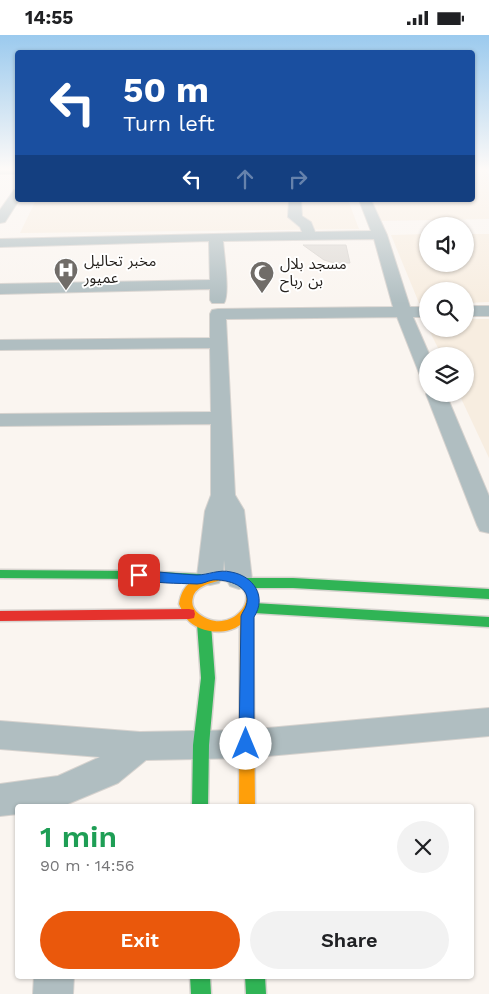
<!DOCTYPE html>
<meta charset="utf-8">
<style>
:root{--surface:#fff;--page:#f2f2f2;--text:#202124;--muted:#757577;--accent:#ea580c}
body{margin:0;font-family:"Work Sans","Noto Sans Arabic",sans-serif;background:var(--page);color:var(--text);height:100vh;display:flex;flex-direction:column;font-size:19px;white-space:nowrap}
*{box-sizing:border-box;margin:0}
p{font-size:16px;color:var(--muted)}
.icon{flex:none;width:28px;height:28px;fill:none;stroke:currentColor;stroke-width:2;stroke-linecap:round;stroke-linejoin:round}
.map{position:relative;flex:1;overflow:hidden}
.details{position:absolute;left:15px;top:769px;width:459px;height:175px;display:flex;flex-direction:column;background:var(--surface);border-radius:5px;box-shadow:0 1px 4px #0004}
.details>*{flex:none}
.banner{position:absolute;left:15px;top:15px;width:460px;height:152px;border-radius:5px;box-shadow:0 1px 4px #0004;background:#1a4fa0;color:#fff;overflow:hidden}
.tools{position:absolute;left:419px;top:182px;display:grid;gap:10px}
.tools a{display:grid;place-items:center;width:55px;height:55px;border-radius:50%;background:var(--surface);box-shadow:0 1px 4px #0004;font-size:25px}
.pin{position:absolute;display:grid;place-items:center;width:42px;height:42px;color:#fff;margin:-21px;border-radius:10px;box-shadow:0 2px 8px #0006}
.me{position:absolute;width:55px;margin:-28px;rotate:0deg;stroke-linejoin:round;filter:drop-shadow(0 0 4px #0008)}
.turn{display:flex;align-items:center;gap:18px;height:105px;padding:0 25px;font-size:22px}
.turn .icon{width:65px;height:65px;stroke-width:2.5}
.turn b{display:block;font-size:35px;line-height:42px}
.lanes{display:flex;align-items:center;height:48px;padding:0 25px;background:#0003;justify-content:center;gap:25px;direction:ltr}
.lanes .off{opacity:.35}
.round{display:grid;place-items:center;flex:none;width:52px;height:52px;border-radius:26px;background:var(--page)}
.head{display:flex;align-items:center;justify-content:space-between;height:85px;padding:0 25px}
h1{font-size:30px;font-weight:600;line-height:38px;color:#1e9e55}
.cta{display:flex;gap:10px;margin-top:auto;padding:10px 25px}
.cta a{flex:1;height:58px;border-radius:30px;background:var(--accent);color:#fff;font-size:20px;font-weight:600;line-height:58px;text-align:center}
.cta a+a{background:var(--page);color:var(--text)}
.status{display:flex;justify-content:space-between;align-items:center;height:35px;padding:0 25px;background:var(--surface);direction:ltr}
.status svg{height:14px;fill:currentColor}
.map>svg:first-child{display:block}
</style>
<div class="status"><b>14:55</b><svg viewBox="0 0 49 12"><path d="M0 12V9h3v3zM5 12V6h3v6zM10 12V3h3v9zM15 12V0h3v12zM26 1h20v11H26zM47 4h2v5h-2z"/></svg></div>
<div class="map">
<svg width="489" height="959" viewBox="0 0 489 959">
<rect width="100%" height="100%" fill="#faf5f0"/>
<!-- built -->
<path fill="#f7ede0" d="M473 133H484L489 139V184L378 186 368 165H472Z
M36 165H348L359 194 20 198Z
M427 199 428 229H465V199H489V267L465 268V256H428L427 268H419L391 200Z
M465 284H489V423L459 359H465V321H442L429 295 465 294Z"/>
<!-- building -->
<path fill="#dfdbd6" stroke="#d5d1cc" d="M303 210H346L350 228H334L324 225Z"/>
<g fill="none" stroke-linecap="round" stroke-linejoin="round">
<defs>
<path id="street" d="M0 133H18V139H0Z
M18 154V165H19L5 187 0 188V175L14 155Z
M289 165H301L302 181 311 187 315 197 371 196 359 165H371L387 200 410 272H428V282H413L430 321H428V343L421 342 419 338 397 282 226 284 235 460 244 475 252 544 248 551 239 554 230 551 226 544 224 525 223 541 219 548 210 550 201 548 197 541 205 476 211 460V389L0 391V379L211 377 210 313 0 315V305L210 303V279L212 275 218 274 393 272 374 204 223 206C224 220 230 259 224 268H212L210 265V254L0 259V249L210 245 209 206 0 212V204L302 197 300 192 288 182Z
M465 271H489V281H465Z
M428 357 446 359 489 461V498L480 496 477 490 426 359Z
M489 673V701L246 723 146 725 118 748 63 771H18V779L0 781V749L58 741 100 722 0 714V686L140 697 246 695Z
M34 941H74L73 959H33Z"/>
<path id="fast" d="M0 535 139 536 200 539 204 541 206 544 204 547 200 549 139 544 0 543Z
M246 543H293L489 554V564L293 553H246L242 551 240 548 242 545Z
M252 568 489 582V592L252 578 247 576 246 573 247 570Z
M204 584 209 585 211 589 215 643 209 710 208 771H192L193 710 201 643 197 589 199 585Z
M190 941H210L211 959H191Z
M245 941H265L266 959H246Z"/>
<path id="slow" d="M221 536 249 545C260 556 261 567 253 580L255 771H239L240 590C225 601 198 598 186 583 183 579 181 573 179 569 183 544 199 542 221 536ZM221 545C226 546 232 546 236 549 264 561 230 603 199 579 193 574 191 569 193 562 196 551 211 548 221 545Z"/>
<path id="jam" d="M189 574 194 575 195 579 194 583 189 584 0 586V576Z"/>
</defs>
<!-- street casing -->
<use href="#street" stroke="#d7d3cf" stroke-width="2"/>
<!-- fast casing -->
<use href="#fast" stroke="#d7d3cf" stroke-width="3"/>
<!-- slow casing -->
<use href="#slow" stroke="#d7d3cf" stroke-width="3"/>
<!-- jam casing -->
<use href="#jam" stroke="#d7d3cf" stroke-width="3"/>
<!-- street -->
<use href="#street" fill="#b0bec1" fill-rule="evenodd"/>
<!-- fast -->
<use href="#fast" fill="#30b455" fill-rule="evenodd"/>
<!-- slow -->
<use href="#slow" fill="#ff9f0a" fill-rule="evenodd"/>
<!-- jam -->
<use href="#jam" fill="#e5322d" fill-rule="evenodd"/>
</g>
<!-- sky -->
<linearGradient id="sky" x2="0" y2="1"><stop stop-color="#9bcaee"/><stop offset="0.5" stop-color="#fdfaf8"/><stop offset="1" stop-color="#fdfaf8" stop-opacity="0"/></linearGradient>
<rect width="489" height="268" fill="url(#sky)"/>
<!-- route -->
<path fill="#1a73e8" stroke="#114b97" d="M139 535C158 537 178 539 197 540 208 540 219 534 231 537 254 541 267 562 254 582V709L252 714 246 716 241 714 239 709 241 581C242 578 245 574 246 571 253 551 227 544 213 545 207 546 203 549 197 549 178 548 153 549 135 543L133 540 135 537Z"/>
<!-- icons -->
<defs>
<symbol id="hospital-pin" viewBox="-11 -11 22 30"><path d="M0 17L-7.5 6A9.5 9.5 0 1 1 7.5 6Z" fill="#706c68" stroke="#fff"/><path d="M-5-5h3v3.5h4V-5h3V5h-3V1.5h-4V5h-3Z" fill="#fff"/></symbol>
<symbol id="mosque-pin" viewBox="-11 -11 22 30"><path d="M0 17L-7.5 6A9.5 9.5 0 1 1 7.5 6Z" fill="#706c68" stroke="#fff"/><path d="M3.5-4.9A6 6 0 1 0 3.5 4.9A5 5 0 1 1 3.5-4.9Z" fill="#fff"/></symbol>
</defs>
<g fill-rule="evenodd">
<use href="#hospital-pin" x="52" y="221" width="28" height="38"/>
<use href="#mosque-pin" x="248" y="224" width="28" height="38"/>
</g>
<g text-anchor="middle" stroke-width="4" stroke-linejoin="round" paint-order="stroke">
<!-- far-poi labels -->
<g font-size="15" fill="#26221e" stroke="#fff" text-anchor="start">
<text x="84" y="231">مخبر تحاليل<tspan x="84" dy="17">عميور</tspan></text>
<text x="280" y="234">مسجد بلال<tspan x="280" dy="17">بن رباح</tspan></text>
</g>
</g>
</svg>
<div class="tools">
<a><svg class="icon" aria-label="sound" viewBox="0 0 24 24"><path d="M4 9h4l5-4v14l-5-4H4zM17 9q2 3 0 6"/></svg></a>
<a><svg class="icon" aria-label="search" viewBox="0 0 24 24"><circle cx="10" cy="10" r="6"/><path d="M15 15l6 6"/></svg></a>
<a><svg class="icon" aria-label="layers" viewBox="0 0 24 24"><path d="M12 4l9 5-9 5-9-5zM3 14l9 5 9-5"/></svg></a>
</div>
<div class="pin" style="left:139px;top:540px;background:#d93025"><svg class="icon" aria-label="arrive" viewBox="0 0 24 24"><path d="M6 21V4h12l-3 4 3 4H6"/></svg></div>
<svg class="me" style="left:246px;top:709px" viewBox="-20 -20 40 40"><circle r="19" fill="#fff"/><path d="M0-13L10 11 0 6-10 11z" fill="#1a73e8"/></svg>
<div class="banner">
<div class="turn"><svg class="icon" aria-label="left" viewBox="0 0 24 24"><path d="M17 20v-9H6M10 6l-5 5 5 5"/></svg><div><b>50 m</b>Turn left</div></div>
<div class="lanes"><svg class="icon" aria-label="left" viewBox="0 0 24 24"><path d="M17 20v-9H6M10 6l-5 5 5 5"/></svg><svg class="icon off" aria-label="ahead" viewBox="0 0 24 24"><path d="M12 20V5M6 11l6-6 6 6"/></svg><svg class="icon off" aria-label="right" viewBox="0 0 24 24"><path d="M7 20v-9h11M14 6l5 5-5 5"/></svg></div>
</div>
<section class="details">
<div class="head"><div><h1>1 min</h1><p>90 m · 14:56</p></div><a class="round"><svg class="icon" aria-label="close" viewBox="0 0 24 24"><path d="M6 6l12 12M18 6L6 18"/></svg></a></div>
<div class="cta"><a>Exit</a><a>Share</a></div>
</section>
</div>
